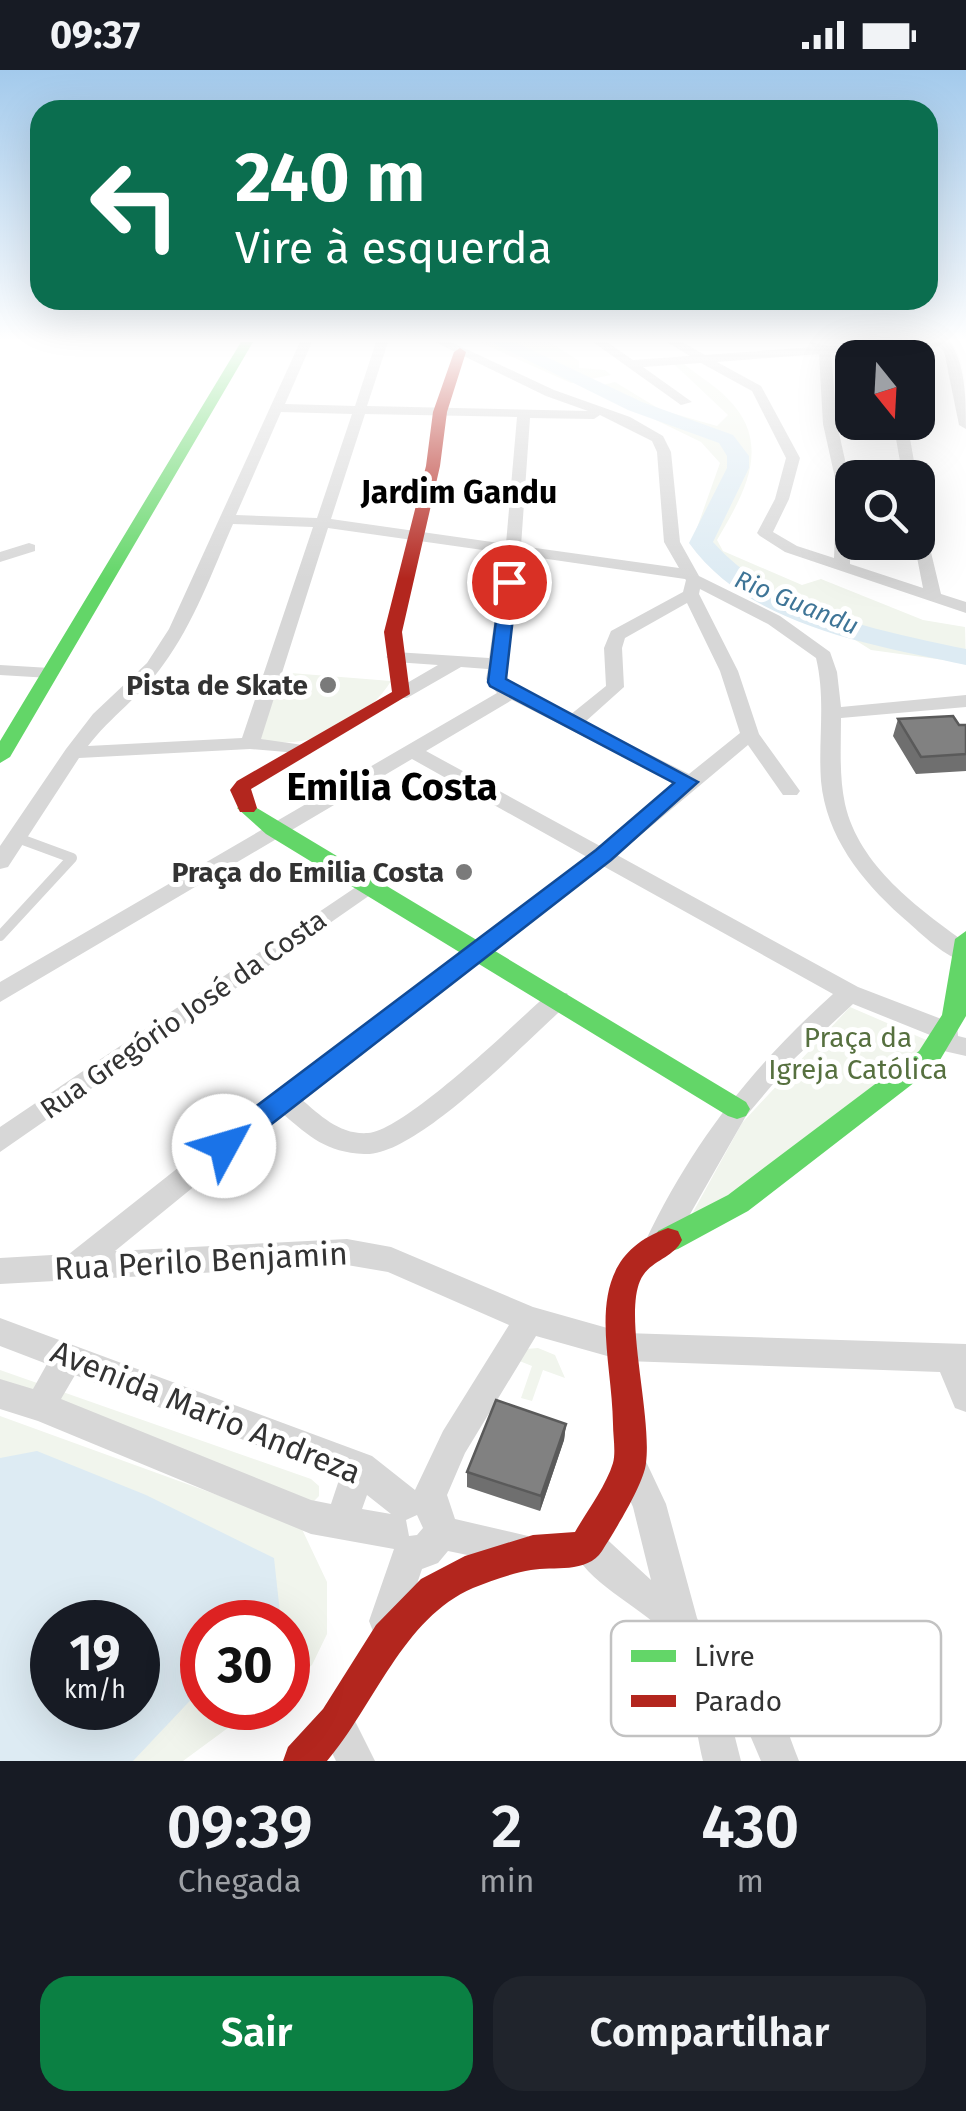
<!DOCTYPE html>
<html lang="pt">
<meta charset="utf-8">
<style>
:root{--surface:#171b24;--page:#20242c;--text:#f1f3f6;--muted:#9ea1a6;--accent:#0b8043}
body{margin:0;font-family:"Fira Sans",sans-serif;background:var(--page);color:var(--text);height:100vh;display:flex;flex-direction:column;font-size:38px;white-space:nowrap}
*{box-sizing:border-box;margin:0}
p{font-size:32px;color:var(--muted)}
.icon{flex:none;width:55px;height:55px;fill:none;stroke:currentColor;stroke-width:2;stroke-linecap:round;stroke-linejoin:round}
.map{position:relative;height:1691px;overflow:hidden}
.panel{display:flex;flex-direction:column;background:var(--surface);flex:1}
.panel>*{flex:none}
.hud{position:absolute;left:30px;top:30px;width:908px;height:210px;border-radius:30px;box-shadow:0 10px 40px #0002;background:#0b6e4f;color:#fff;overflow:hidden}
.needle{width:65px;rotate:162deg}
.buttons{position:absolute;left:835px;top:270px;display:grid;gap:20px}
.buttons a{display:grid;place-items:center;width:100px;height:100px;border-radius:20px;background:var(--surface);box-shadow:0 10px 40px #0002;font-size:50px}
.speed{position:absolute;left:30px;top:1530px;display:flex;gap:20px;font-size:50px;font-weight:700;text-align:center}
.speed>*{display:grid;place-content:center;width:130px;height:130px;border-radius:50%;background:var(--surface);box-shadow:0 10px 40px #0002;line-height:1}
.speed small{font-size:25px;font-weight:400}
.speed .limit{border:15px solid #d22;background:#fff;color:#111}
.pin{position:absolute;display:grid;place-items:center;width:85px;height:85px;color:#fff;margin:-42px;border:5px solid #fff;border-radius:50%;box-shadow:0 2px 10px #0007}
.me{position:absolute;width:110px;margin:-55px;rotate:51deg;stroke-linejoin:round;filter:drop-shadow(0 0 8px #0008)}
.turn{display:flex;align-items:center;gap:35px;height:210px;padding:0 40px;font-size:45px}
.turn .icon{width:130px;height:130px;stroke-width:2.5}
.turn b{display:block;font-size:70px;line-height:85px}
.eta{display:flex;justify-content:space-evenly;align-items:center;height:170px;text-align:center}
.eta b{font-size:60px;font-weight:600;line-height:70px}
.action{display:flex;gap:20px;margin-top:auto;padding:20px 40px}
.action a{flex:1;height:115px;border-radius:30px;background:var(--accent);color:#fff;font-size:40px;font-weight:600;line-height:115px;text-align:center}
.action a+a{background:var(--page);color:var(--text)}
.status{display:flex;justify-content:space-between;align-items:center;height:70px;padding:0 50px;background:var(--surface);direction:ltr}
.status svg{height:28px;fill:currentColor}
.map>svg:first-child{display:block}
</style>
<div class="status"><b>09:37</b><svg viewBox="0 0 49 12"><path d="M0 12V9h3v3zM5 12V6h3v6zM10 12V3h3v9zM15 12V0h3v12zM26 1h20v11H26zM47 4h2v5h-2z"/></svg></div>
<div class="map">
<svg width="966" height="1691" viewBox="0 0 966 1691">
<rect width="100%" height="100%" fill="#fff"/>
<!-- green -->
<path fill="#f1f5ed" fill-rule="evenodd" d="M479 272H550L579 291V298L605 300 611 305 571 313Z
M674 294H684C698 306 715 315 727 328 774 374 744 424 717 470L723 481 802 515 821 509 923 550 965 557 966 593 871 580 825 551 733 513 712 498 692 472 720 393 701 372 590 318 615 312 661 340 717 356 728 345Z
M278 602 391 611C365 653 303 687 253 666Z
M850 937 931 972 675 1175 742 1053Z
M526 1279 538 1278 555 1285 565 1308 543 1300 532 1331 521 1328 532 1296 512 1288Z
M0 1300 311 1409 319 1416V1426L312 1433 0 1323Z
M0 1346 300 1455 327 1512V1564L312 1595 288 1614V1552H202V1638H255L183 1691H0ZM52 1552H138V1638H52Z"/>
<!-- water -->
<path fill="#ddebf3" fill-rule="evenodd" d="M37 1381 146 1425 274 1488 281 1552H202V1618L133 1691H0V1388ZM52 1552H138V1638H52Z"/>
<g fill="none" stroke-linecap="round" stroke-linejoin="round">
<!-- river -->
<path fill="#ddebf3" fill-rule="evenodd" d="M491 272H515L642 332 733 365 749 386V398L713 472C774 541 880 561 966 579V595C873 575 748 556 689 473L727 398V386L719 373 628 340Z"/>
<!-- lane -->
<path stroke="#d7d7d7" stroke-width="10" d="M0 866 72 788 15 767"/>
<!-- street -->
<path fill="#d7d7d7" fill-rule="evenodd" d="M300 272H312L285 334 355 336 376 272H388L367 336 588 341 546 326 435 272H451L554 320 630 347 663 366 671 382 680 472 699 506 780 546 830 582 837 602 841 637 966 625V637L841 648C841 677 839 706 845 734 859 796 918 838 966 873V890L963 891C941 885 919 861 901 846 861 810 826 766 821 711 818 669 826 630 816 588L768 554 700 519 699 524 738 601 759 664 800 721 797 725H783L748 675 617 785 858 917 957 955 958 966 966 968V986L935 979 932 972 935 967 853 934 795 988 746 1046 669 1181 659 1184 649 1181 645 1172C692 1073 752 997 833 924L603 796 301 1029C321 1046 340 1065 368 1063 406 1060 516 952 549 923H567L570 929 567 935C526 971 415 1088 364 1084 326 1082 310 1067 283 1044L115 1181 347 1169 391 1177 533 1237 625 1263 966 1274V1342L955 1338 940 1302 625 1291 536 1266 465 1383 447 1425 455 1449 528 1466 533 1478 528 1490 516 1495 448 1481 438 1493 422 1499 400 1564 387 1569 374 1564 369 1551 394 1479 311 1464 38 1351 0 1339V1309L33 1319 47 1294 0 1276V1248L372 1386 415 1420 443 1361 509 1255 388 1202 347 1195 0 1214V1188L69 1184 274 1022 587 787 412 689 0 932V912L497 623 486 609 488 599 461 597 407 628H395V620L438 595 395 592 386 587 395 582 489 588 504 483 328 458 261 669 310 676 313 680 310 684 250 679 79 688 8 797 0 799V776L66 679 93 644 147 593 169 559ZM281 342 352 344 317 448 236 445ZM365 344 517 347 506 474 331 449ZM600 345 652 371 657 382 664 472 679 498 521 476 530 348 594 349ZM233 454 313 457 242 668 88 676C110 647 142 625 163 595 194 553 212 502 233 454ZM520 485 685 509 686 510 683 522 611 561 604 578 606 616 570 645 510 615 504 608ZM687 533 720 601 740 663 689 704 585 652 624 617 622 578 625 568ZM512 630 677 714 600 776 426 681ZM75 1305 340 1407 331 1434 311 1430 61 1329ZM367 1425 391 1444 362 1439ZM417 1445 423 1458 417 1465 409 1466 406 1450Z
M593 272H607L633 290 690 286 667 272H682L705 285 813 277 810 272 829 276 949 272C966 292 966 333 966 359L959 355 944 281 939 276 831 283 837 354 851 417 850 494 923 518 914 472H918V448L923 449 941 524 966 532V543L785 482 760 466 757 463 775 429 786 388 752 321 701 293 643 297 692 332 681 335ZM819 284 823 354 837 417 834 488 797 476 773 462 789 429 800 388 761 316 717 292Z
M893 352H907L917 408H903Z
M29 473 35 475V481L0 492V482Z
M0 595 50 598 59 603 50 608 0 605Z
M365 811 373 813 376 818 373 823 0 1082V1057Z
M630 1379 642 1383 666 1434 697 1548 707 1570C765 1582 780 1643 799 1691H761L738 1637 722 1616 741 1691H703C695 1659 687 1587 666 1564 637 1533 587 1515 570 1474L575 1462 587 1457 599 1462 651 1510 633 1437 614 1395 618 1383Z
M337 1635 350 1641 375 1691H336L318 1654 324 1641Z"/>
<!-- fast -->
<path fill="#63d668" fill-rule="evenodd" d="M241 272H253L10 687 0 693V671Z
M247 732 746 1032 750 1039 746 1046 737 1049 728 1046 266 764 237 738Z
M966 861V946L937 995 748 1141 678 1179 668 1182 658 1179 654 1170 658 1161 728 1125 919 981 942 945 955 869Z"/>
<!-- jam -->
<path fill="#b3261e" fill-rule="evenodd" d="M460 278 466 282 447 342 440 396 402 562 410 624 251 719 257 738 254 742H240L230 720 237 711 392 622 384 562 426 396 433 342 454 282Z
M668 1158 678 1161 682 1170C673 1189 649 1190 640 1211 624 1248 652 1345 646 1393 644 1414 614 1462 602 1481 587 1504 553 1496 531 1500 513 1503 490 1511 473 1518 403 1548 374 1636 327 1691H283L288 1677 323 1639 376 1555 421 1509 465 1486 533 1465 575 1462C587 1441 606 1416 613 1393 616 1382 613 1366 613 1354 612 1279 577 1190 668 1158Z"/>
</g>
<!-- wall -->
<path fill="#6f6f6f" d="M898 649 966 655V701L916 704 893 666Z
M566 1354 564 1370 540 1441 467 1417V1402Z"/>
<!-- shaded-wall -->
<path fill="#5a5a5a" d="M566 1354 564 1370 540 1441 541 1426Z"/>
<!-- building -->
<path fill="#818181" stroke="#5a5a5a" stroke-width="2.5" d="M953 646 959 655H966V684L921 687 898 649Z
M496 1330 566 1354 541 1426 467 1402Z"/>
<!-- sky -->
<linearGradient id="sky" x2="0" y2="1"><stop stop-color="#a3caec"/><stop offset="0.53" stop-color="#fff"/><stop offset="1" stop-color="#fff" stop-opacity="0"/></linearGradient>
<rect width="966" height="509" fill="url(#sky)"/>
<!-- route -->
<path fill="#1a73e8" stroke="#114b97" stroke-width="2.5" d="M509 508 517 512 506 609 698 712 611 790 233 1084 224 1087 214 1084 210 1076 214 1068 596 780 674 713 490 616 488 612 501 512Z"/>
<!-- markers -->
<g fill="#7a7a7a" stroke="#fff" stroke-width="4">
<circle cx="328" cy="615" r="10"/>
<circle cx="464" cy="802" r="10"/>
</g>
<g text-anchor="middle" stroke-width="10" stroke-linejoin="round" paint-order="stroke">
<!-- far-water labels -->
<g font-size="25" font-style="italic" fill="#3f7597" stroke="#fff">
<text transform="translate(797 532) rotate(22)" y="9">Rio Guandu</text>
</g>
<!-- poi labels -->
<g font-size="28" font-weight="bold" fill="#333" stroke="#fff" text-anchor="end">
<text x="308" y="625">Pista de Skate</text>
<text x="444" y="812">Praça do Emilia Costa</text>
</g>
<!-- street labels -->
<g font-size="28" fill="#333" stroke="#fff">
<text transform="translate(183 944) rotate(-35)" y="10">Rua Gregório José da Costa</text>
</g>
<!-- park labels -->
<g font-size="28" fill="#56703f" stroke="#fff">
<text x="858" y="977">Praça da<tspan x="858" dy="32">Igreja Católica</tspan></text>
</g>
<!-- far-district labels -->
<g font-size="32" font-weight="bold" fill="#000" stroke="#fff">
<text x="459" y="433">Jardim Gandu</text>
</g>
<!-- near-street labels -->
<g font-size="32" fill="#333" stroke="#fff">
<text transform="translate(201 1191) rotate(-3)" y="11">Rua Perilo Benjamin</text>
<text transform="translate(206 1342) rotate(22)" y="11">Avenida Mario Andreza</text>
</g>
<!-- district labels -->
<g font-size="38" font-weight="bold" fill="#000" stroke="#fff">
<text x="392" y="730">Emilia Costa</text>
</g>
</g>
<!-- legend -->
<rect x="611" y="1551" width="330" height="115" rx="15" fill="#fff" stroke="#c2c2c2" stroke-width="2.5"/>
<rect x="631" y="1580" width="45" height="12" fill="#63d668"/>
<rect x="631" y="1625" width="45" height="12" fill="#b3261e"/>
<g font-size="28" fill="#333">
<text x="694" y="1596">Livre</text>
<text x="694" y="1641">Parado</text>
</g>
</svg>
<div class="buttons">
<a><svg class="needle" viewBox="-14 -14 28 28"><path d="M0-13l5 13h-10z" fill="#e53935"/><path d="M0 13l5-13h-10z" fill="#9ea1a6"/></svg></a>
<a><svg class="icon" aria-label="search" viewBox="0 0 24 24"><circle cx="10" cy="10" r="6"/><path d="M15 15l6 6"/></svg></a>
</div>
<div class="speed"><div>19<small>km/h</small></div><div class="limit">30</div></div>
<div class="pin" style="left:509px;top:512px;background:#d93025"><svg class="icon" aria-label="arrive" viewBox="0 0 24 24"><path d="M6 21V4h12l-3 4 3 4H6"/></svg></div>
<svg class="me" style="left:224px;top:1076px" viewBox="-20 -20 40 40"><circle r="19" fill="#fff"/><path d="M0-13L10 11 0 6-10 11z" fill="#1a73e8"/></svg>
<div class="hud">
<div class="turn"><svg class="icon" aria-label="left" viewBox="0 0 24 24"><path d="M17 20v-9H6M10 6l-5 5 5 5"/></svg><div><b>240 m</b>Vire à esquerda</div></div>
</div>
</div>
<section class="panel">
<div class="eta">
<div><b>09:39</b><p>Chegada</p></div>
<div><b>2</b><p>min</p></div>
<div><b>430</b><p>m</p></div>
</div>
<div class="action"><a>Sair</a><a>Compartilhar</a></div>
</section>
